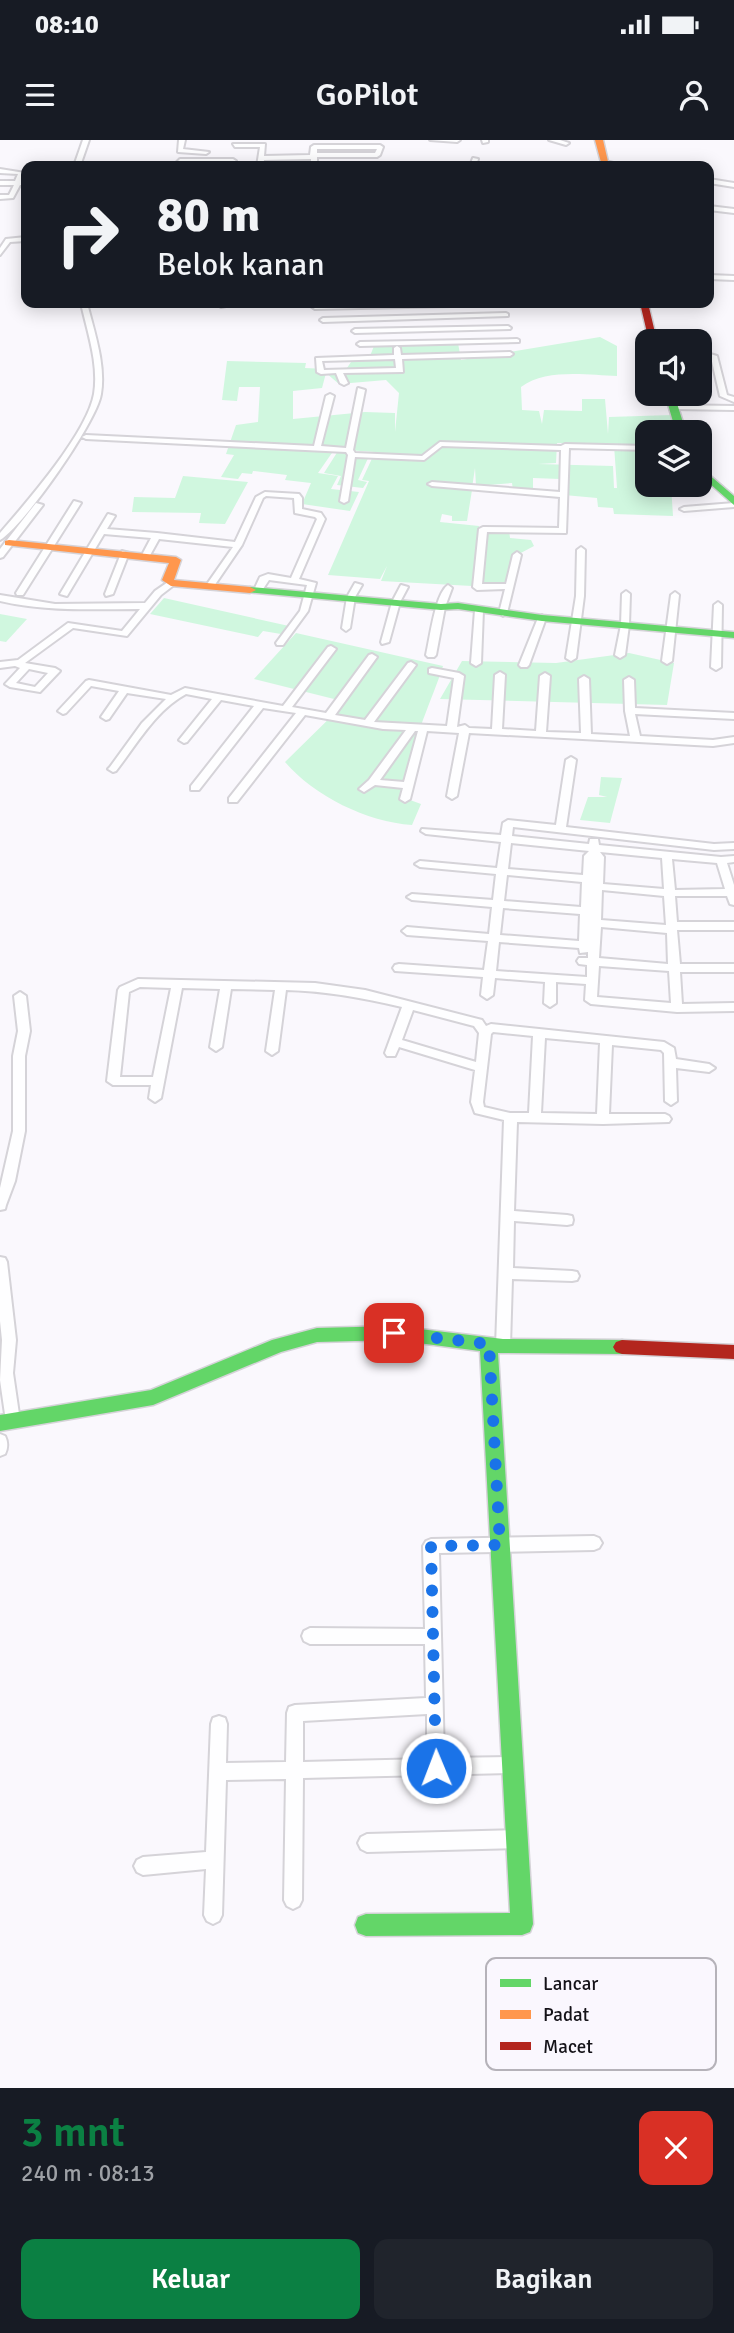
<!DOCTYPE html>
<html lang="id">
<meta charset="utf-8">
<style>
:root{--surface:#171b24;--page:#20242c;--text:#f1f3f6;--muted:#9ea1a6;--accent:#0b8043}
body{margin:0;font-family:Signika,sans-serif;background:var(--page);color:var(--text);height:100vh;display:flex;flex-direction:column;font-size:26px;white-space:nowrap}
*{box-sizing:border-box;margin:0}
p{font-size:23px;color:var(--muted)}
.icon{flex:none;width:38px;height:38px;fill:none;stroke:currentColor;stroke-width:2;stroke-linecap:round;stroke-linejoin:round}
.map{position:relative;height:1948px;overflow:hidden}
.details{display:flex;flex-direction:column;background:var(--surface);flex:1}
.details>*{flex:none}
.top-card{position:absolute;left:21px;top:21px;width:693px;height:147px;border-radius:14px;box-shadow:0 4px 18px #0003;background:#171b24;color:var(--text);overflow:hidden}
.controls{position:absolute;left:635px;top:189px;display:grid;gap:14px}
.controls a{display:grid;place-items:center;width:77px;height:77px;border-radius:14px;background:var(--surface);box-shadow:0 4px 18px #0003;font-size:35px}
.pin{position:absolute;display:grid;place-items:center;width:60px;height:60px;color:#fff;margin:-30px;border-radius:14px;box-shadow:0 4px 10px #0006}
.me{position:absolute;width:77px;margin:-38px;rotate:359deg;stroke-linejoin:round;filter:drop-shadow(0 0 5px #0008)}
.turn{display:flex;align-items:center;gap:24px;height:147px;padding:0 21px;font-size:32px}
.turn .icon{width:91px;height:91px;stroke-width:2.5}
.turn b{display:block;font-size:49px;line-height:60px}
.round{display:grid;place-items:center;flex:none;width:74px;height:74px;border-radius:14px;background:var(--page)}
.summary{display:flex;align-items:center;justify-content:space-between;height:119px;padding:0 21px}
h1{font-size:42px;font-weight:600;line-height:52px;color:var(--accent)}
.button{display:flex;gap:14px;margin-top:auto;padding:14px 21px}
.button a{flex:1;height:80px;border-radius:14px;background:var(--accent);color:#fff;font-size:28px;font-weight:600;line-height:80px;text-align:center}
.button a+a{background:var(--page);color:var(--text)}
.status{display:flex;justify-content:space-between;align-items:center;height:49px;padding:0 35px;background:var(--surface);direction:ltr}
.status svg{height:19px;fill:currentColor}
header{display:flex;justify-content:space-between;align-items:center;height:91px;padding:0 21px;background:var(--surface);font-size:32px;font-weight:600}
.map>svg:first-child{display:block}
</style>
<div class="status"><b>08:10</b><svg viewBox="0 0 49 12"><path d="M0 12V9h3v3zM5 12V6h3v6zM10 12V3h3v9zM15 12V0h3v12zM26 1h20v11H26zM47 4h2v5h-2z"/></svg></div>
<header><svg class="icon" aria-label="menu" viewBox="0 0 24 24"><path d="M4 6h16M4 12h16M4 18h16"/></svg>GoPilot<svg class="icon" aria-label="person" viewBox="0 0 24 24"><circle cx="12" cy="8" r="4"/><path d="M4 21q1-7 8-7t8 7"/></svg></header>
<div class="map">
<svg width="734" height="1948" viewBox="0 0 734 1948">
<rect width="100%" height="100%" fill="#faf8fd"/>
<!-- green -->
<path fill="#d0f7df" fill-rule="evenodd" d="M600 197 617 206V236C588 235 546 228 521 247L522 270 539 271 542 284 544 270 582 271V259H605L608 294 609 277 672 275 677 292H648L645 296 647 303 648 345H671L673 376 614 374 613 368 598 367 597 358 564 355 562 330 560 339 533 338V351L513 350 512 343 476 346 475 328 472 348 453 347 472 350 467 381H452V376L442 374 440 382 479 386 472 446 381 441 387 426 380 439 328 435 369 341 362 340 375 312 318 308 334 310 318 333 338 336 331 349 359 352 350 371 302 364 311 343 285 340 287 335 253 331 252 334 242 333 238 339 221 337 234 315 226 314 236 285 258 282 260 247H239L237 261 222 260 227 221 306 223 305 228 327 229 326 232 345 231 355 216H370L376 201 458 203 461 220ZM326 233 339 244 386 240 399 253 395 292V273L365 272 293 279V251L322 248ZM557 303 619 304 614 305 617 348H614L613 326 538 324 556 323Z
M338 311 370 314 358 340 367 342 363 348 337 345 341 336 324 333Z
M183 336 248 342 225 384 199 383 201 373 132 372 134 357 175 358Z
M486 389 509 390 510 398 531 400 534 406 517 415 507 445 479 447Z
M164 458 289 486 281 494 263 491 258 497 150 474Z
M0 474 27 479 6 502 0 501Z
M296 493 443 526C432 562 400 623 410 660L421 664 412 685C367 682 314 656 285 622L346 562 254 539Z
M629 513 674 523 667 565 440 559 462 521 556 523Z
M601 637 622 638 610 683 580 680 588 657H607L599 655Z"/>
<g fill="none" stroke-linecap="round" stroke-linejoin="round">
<defs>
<path id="street" d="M83 0H89L80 26H74Z
M179 0H185L183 9 209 12 206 14 178 12Z
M430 0H460L457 2Z
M482 0H488V2L483 3Z
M549 0H560L569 3 566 5Z
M233 4H265L264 16 310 15 311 7 314 5H380L383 7 380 15 377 17H317V24H340L343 26H299L311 24V19L264 20 263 26H257L260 7H235ZM317 9H377L375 13H317Z
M473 18 478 19 476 26H470Z
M180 19H233L236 21 233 23H182L179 26H173Z
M605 21 626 26 603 24Z
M124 23H155L158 25 122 26Z
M0 29 25 33 21 41H26V45H20L13 58 0 59V55H9L14 45H0V41H15L18 34 0 33Z
M709 39 734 43V47L709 43Z
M709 66 734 69V73L709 70Z
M26 97V101L10 102 0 115V108L6 99Z
M709 135 734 136V140L709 139Z
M81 163H87C94 191 106 225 101 254 97 282 23 387 0 400V393C27 362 87 293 94 254 99 224 87 191 81 163Z
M220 163H226V166L221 167Z
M419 163H502L499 165 315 169 312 167 315 165Z
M506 173 508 174V176L323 182 320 180 323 178Z
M508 186 511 188 510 189 355 193 352 191 355 189Z
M517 199 519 200V202L360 206 357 204 360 202Z
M397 206 400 208 401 215 510 212 513 214 510 216 402 219 403 232 343 233 348 243 344 245 340 243 336 233 321 234 317 232 316 218 394 215V208ZM395 219 396 228 324 230 322 221Z
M700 211 717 216 727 255 734 257V262L720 256 711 217 700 215Z
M358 248 365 250 353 310 355 313 422 316 440 302 561 306 565 304 648 306V310L569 308 566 393 487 392 482 444H506L513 415 517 412 521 415 507 473 503 476 499 473 505 449 477 450 473 447 479 389 483 387 559 388 560 357 432 346 428 344 432 342 560 352 561 310 442 306 424 320 355 317 348 361 344 363 340 361 348 315 346 312 86 299 82 297 86 295 314 306 326 256 330 254 334 256 321 306 346 308Z
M670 265 734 266V270L673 269H670Z
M265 352 299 354 302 358V369L321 373 325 379 299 439 316 443 308 471 283 505H277L276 503 300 471 307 445 269 440 261 452 254 450 260 437 268 434 291 438 317 379 315 377 295 373 294 358 266 356 263 358 242 405 212 449 205 447 233 407 159 399 149 417 146 418 142 415 151 398 104 394 67 456 60 454 108 374 115 376 107 389 157 393 235 402 256 357Z
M74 361 81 363 23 455H17L16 453Z
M36 363 43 365 3 417 0 418V409Z
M734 363V367L684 371 680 369 684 367Z
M581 407 585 410 584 456 576 518 571 521 566 518 576 456 577 410Z
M122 411 129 413 113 454 106 456 105 454Z
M171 440 175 443 174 445 161 455 127 496 73 488 25 523 55 528 60 531 40 552 10 547 5 544 20 528 15 526 0 528V522L18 520 68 483 122 491 140 469C93 469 47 472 0 461V455L55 464 145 463 155 451ZM29 529 48 533 35 547 16 543Z
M355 443 362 445 355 457 350 488 346 491 342 488 347 457Z
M401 445 408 447 400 462 389 502 382 504 381 502 392 462Z
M448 445 452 448 445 467 436 515 434 517H428L426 515C430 498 435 454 448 445Z
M626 451 630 454 629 485 625 515 620 518 615 515 621 485 622 454Z
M675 452 679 455 672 521 667 524 662 521 671 455Z
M718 462 722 465 721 527 716 530 711 527 714 465Z
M479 467 483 470 481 523 476 526 471 523 475 470Z
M542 475 546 478 529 525 527 527H521L519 525 538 478Z
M331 506 336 509 292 567 326 573 369 515 372 514 377 517 335 575 365 580 408 523 411 522 416 525 374 582 447 586 454 538 429 533V529L432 528 459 533 464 536 457 587 465 585 469 588 492 589 495 535 500 532 505 535 502 589 536 591 540 536 545 533 550 536 546 592 581 593 579 539 584 536 589 539 591 594 630 596 625 571 624 540 629 537 634 540 635 568 734 573V579L635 574 640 596 713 600 734 597V603L713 606 469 593 457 656 452 659 447 656 459 593 427 591 410 659 405 662 400 659 403 648 375 645 364 652 359 649 369 640 406 590 383 589 305 575 237 662H229V658L296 573 263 568 199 650H191V646L254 566 221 560 187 602 184 603 179 600 212 559 186 554C156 570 137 604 116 631L113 632 108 629 110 627 142 583 166 559 127 553 109 579 106 580 101 577 119 551 91 546 66 573 63 574 58 571 86 541 89 540 171 555 185 548 283 566 328 507ZM415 591H418L404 642 380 640Z
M571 617 576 620 566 687 714 704 734 703V709L714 710 513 687 512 696 589 704 590 699H598L599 705 721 717 734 716V722L727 723 734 745V765L730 764 727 756H675L677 782H734V790H677L680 824H734V832H680L682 864 734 863V871L677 872 591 864 585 860 586 844 556 842V863L550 867 544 863 545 842 495 838 493 855 487 859 481 855 483 837 395 831 393 828 395 825 399 824 484 830 488 801 407 795 402 791 407 787 489 794 492 767 412 760 407 757 412 754 493 760 496 734 420 727 415 724 420 721 497 728 501 702 426 694 421 691 422 689 501 695 503 683 508 680 556 685 566 620ZM511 703 589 711 584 716 583 735 508 729ZM600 712 662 718 664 749 603 744 604 717ZM672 719 717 723 725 749 675 750ZM507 735 582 742 581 767 504 761ZM602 750 664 756 666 785 601 780ZM503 768 580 774 579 801 500 795ZM601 787 667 793 668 824 599 818ZM499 802 579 808 580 813 588 812V818H579L577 821 579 824 587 825V837L496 831ZM599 826 669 831 671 863 597 857Z
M138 839 315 843 365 850 482 880 486 886 491 884 664 902 674 908 676 919 709 924 715 928 709 932 676 928 677 961 671 965 665 961 664 913 661 910 612 905 609 974H665L669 976 671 979 669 982 603 984 517 982 514 1071 567 1075 572 1076 573 1080 572 1084 567 1085 514 1081 513 1128 572 1131 577 1132 579 1136 577 1140 572 1141 512 1139 510 1206 508 1210 503 1212 498 1210 496 1206 504 980 475 973 471 962 475 930 399 907 395 916H387L385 913 402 867C364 858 326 851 286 850L278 911 272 915 266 911 275 850 231 849 222 907 216 911 210 907 220 849 182 848 161 958 155 962 149 958 151 945H113L107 941 118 850 120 847ZM140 847 171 848 153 937H120L129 852ZM413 870 474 886 479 893 476 922 402 900ZM493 892 533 896 529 973H510L484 967 483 962 491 894ZM545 898 600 903 597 974 541 973Z
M20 852 26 856 30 891 25 916V991L15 1041 6 1065 5 1069 0 1070V1048L13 991V916L18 891 14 856Z
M0 1117 5 1118 7 1122 16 1200 13 1233 20 1281 18 1285 13 1287 8 1285 6 1281 0 1240 2 1200 0 1181Z
M0 1294 5 1296C8 1302 8 1308 5 1314L0 1316Z
M594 1396 599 1398 602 1403 599 1408 594 1410 439 1413 444 1618 513 1617 519 1619 521 1625 519 1631 513 1633 303 1638 302 1760 299 1766 293 1769 287 1766 284 1760 286 1639 226 1640 222 1775 219 1781 213 1784 207 1781 204 1775 206 1729 143 1735 137 1732 134 1726 137 1720 143 1717 206 1712 211 1584 213 1578 219 1576 225 1578 227 1584 226 1623 286 1622 287 1573 289 1567 295 1565 426 1558 425 1504H310L304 1501 302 1496 304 1491 310 1488 425 1489 423 1406 426 1401 431 1399ZM427 1574V1619L303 1622V1581Z
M517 1690 523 1693 526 1699 523 1705 517 1708 367 1712 361 1709 358 1703 361 1697 367 1694Z"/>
<path id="fast" d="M665 254H674L686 292H676Z
M700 327 734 356V365L700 335Z
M250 447 441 464 458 463 542 475 734 492V498L542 481 458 469 441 470 246 452 244 450Z
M395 1186 503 1199 622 1200 628 1202 631 1207 628 1212 622 1214 498 1213 533 1784 530 1792 522 1795 366 1796 358 1793 355 1785 358 1777 366 1774 510 1773 480 1211 395 1200 317 1202 281 1212 153 1265 0 1291V1275L151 1250 272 1200 317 1188Z"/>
<path id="slow" d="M595 0H603L609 26H602Z
M9 400 176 417 181 420 174 440 250 447 256 450 250 453 171 446 162 440 169 423 5 405V401Z"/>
<path id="jam" d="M640 163H648L657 201H649Z
M622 1200 734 1205V1219L622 1214 616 1212 613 1207 616 1202Z"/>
</defs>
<!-- street casing -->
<use href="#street" stroke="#d5d3d8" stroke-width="4"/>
<!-- fast casing -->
<use href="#fast" stroke="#d5d3d8" stroke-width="3"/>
<!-- slow casing -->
<use href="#slow" stroke="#d5d3d8" stroke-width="3"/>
<!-- jam casing -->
<use href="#jam" stroke="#d5d3d8" stroke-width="3"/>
<!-- street -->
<use href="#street" fill="#fefeff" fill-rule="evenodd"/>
<!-- fast -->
<use href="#fast" fill="#63d668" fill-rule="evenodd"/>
<!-- slow -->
<use href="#slow" fill="#ff974d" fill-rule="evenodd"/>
<!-- jam -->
<use href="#jam" fill="#b3261e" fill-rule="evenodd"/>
</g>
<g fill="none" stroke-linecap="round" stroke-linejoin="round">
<!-- route -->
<path stroke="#1a73e8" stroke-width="12" stroke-dasharray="0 21.6" d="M394 1193 489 1204 500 1405 431 1406 436 1628"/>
</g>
<!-- legend -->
<rect x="486" y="1818" width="230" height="112" rx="10" fill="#faf7fe" stroke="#b5b2b9" stroke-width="2"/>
<rect x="500" y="1839" width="31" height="8" fill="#63d668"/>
<rect x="500" y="1870" width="31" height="9" fill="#ff974d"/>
<rect x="500" y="1902" width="31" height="8" fill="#b3261e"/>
<g font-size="19" fill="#141218">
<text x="543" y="1850">Lancar</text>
<text x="543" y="1881">Padat</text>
<text x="543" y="1913">Macet</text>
</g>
</svg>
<div class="controls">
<a><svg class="icon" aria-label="sound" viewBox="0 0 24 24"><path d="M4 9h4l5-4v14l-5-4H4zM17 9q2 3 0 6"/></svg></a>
<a><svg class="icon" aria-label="layers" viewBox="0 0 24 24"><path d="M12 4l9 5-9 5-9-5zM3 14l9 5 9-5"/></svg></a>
</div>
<div class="pin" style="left:394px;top:1193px;background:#d93025"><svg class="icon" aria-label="arrive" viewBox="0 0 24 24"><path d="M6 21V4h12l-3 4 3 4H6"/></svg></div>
<svg class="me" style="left:436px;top:1628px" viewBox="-20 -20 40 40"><circle r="17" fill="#1a73e8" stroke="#fff" stroke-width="3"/><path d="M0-11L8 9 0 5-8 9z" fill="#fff"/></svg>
<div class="top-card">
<div class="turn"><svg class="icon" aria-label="right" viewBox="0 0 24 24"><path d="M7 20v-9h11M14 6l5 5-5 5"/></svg><div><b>80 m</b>Belok kanan</div></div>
</div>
</div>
<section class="details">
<div class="summary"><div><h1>3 mnt</h1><p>240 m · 08:13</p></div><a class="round" style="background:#d93025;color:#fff"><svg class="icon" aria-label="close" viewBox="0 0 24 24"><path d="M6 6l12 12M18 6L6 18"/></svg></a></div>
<div class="button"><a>Keluar</a><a>Bagikan</a></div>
</section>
